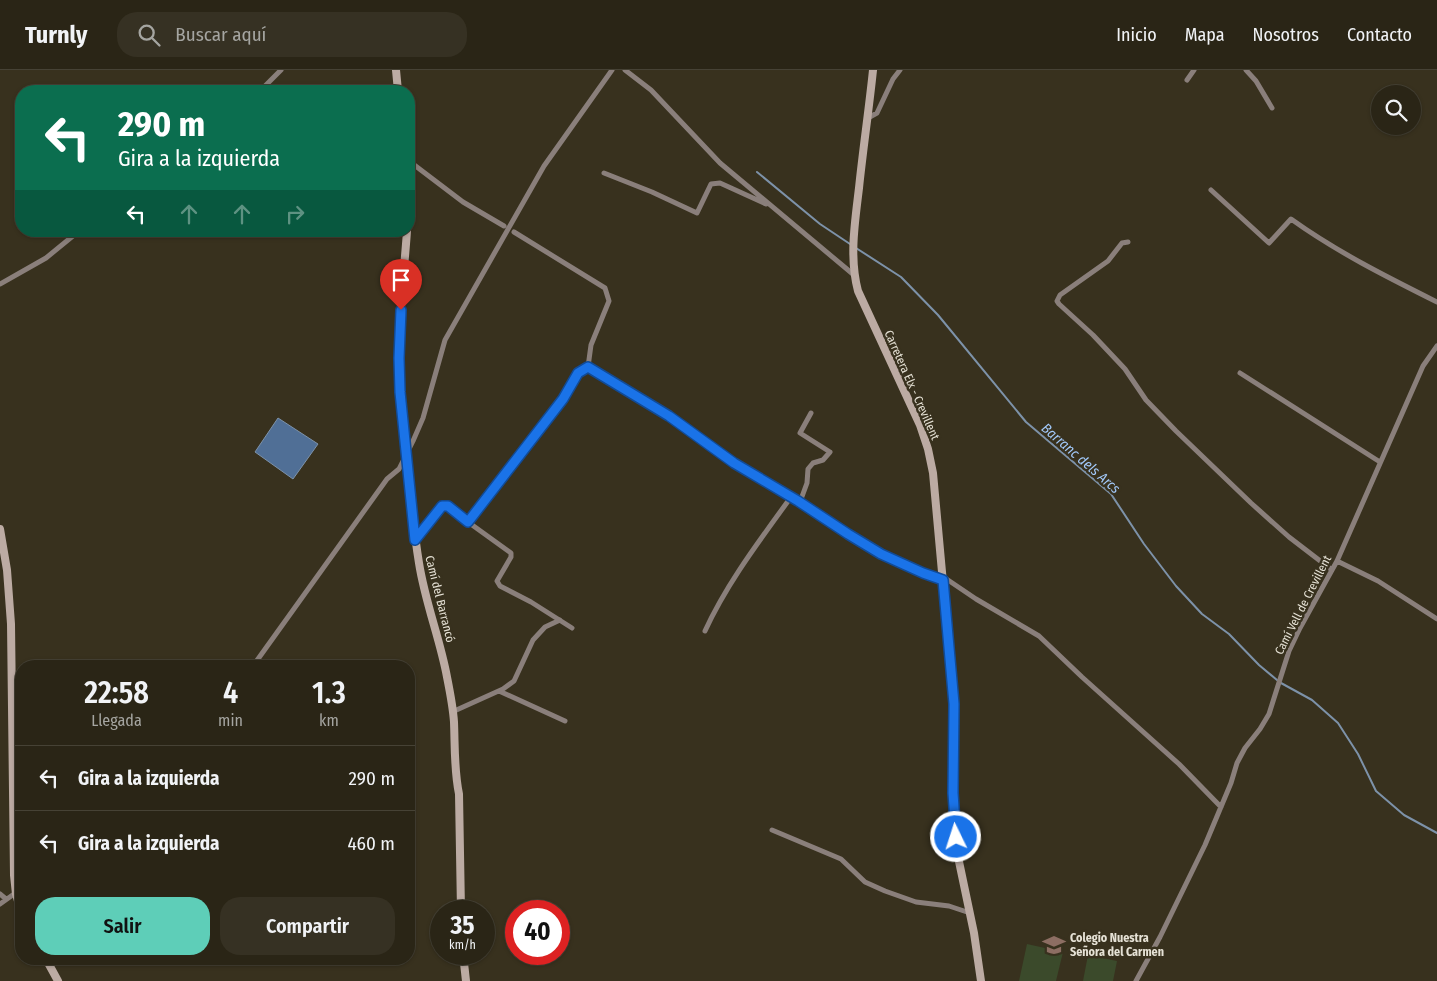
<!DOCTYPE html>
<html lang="es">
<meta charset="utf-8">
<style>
:root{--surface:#2a2516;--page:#363123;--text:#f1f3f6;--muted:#a5a5a1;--line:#464235;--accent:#5eceb8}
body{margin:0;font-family:"Fira Sans Condensed",sans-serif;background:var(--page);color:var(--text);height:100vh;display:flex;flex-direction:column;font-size:19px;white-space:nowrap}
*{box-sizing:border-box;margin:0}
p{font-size:16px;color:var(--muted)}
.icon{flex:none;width:28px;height:28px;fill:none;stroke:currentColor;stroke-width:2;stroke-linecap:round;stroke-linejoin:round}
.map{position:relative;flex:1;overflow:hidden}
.drawer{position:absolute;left:15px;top:590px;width:400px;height:305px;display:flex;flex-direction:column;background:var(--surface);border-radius:20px;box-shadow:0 1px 4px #0004,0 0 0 1px var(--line)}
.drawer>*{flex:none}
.guide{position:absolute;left:15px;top:15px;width:400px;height:152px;border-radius:20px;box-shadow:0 1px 4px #0004,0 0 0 1px var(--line);background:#0b6e4f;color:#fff;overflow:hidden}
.buttons{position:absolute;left:1371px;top:15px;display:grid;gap:10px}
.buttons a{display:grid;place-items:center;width:50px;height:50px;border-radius:50%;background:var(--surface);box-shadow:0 1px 4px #0004,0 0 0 1px var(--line);font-size:25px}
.speed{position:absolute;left:430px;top:830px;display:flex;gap:10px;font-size:25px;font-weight:700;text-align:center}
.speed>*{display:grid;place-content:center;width:65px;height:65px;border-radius:50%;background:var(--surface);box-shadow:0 1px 4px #0004,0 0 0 1px var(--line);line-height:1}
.speed small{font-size:12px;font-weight:400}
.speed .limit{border:8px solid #d22;background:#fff;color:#111}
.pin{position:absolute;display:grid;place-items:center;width:42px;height:42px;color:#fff;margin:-51px -21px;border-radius:50% 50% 50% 0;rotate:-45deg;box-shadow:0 0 5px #0007}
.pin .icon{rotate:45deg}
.me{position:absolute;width:55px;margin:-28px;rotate:356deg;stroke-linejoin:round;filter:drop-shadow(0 0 4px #0008)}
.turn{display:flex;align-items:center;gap:18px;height:105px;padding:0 20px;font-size:22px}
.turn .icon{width:65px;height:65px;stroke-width:2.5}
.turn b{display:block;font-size:35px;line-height:42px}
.lanes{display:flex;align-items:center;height:48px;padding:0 20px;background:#0003;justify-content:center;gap:25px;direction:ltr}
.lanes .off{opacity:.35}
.eta{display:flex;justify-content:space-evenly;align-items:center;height:85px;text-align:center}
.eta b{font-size:30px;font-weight:600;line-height:35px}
.button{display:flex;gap:10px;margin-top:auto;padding:10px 20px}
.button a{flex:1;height:58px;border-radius:20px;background:var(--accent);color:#111;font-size:20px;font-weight:600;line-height:58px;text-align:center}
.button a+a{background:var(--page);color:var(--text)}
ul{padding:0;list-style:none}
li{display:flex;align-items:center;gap:15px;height:65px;padding:0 20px;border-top:1px solid var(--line)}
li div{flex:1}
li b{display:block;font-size:19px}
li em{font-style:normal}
header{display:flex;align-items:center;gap:30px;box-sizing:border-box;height:70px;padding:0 25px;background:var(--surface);border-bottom:1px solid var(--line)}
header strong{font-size:24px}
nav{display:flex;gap:28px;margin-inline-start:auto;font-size:18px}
.search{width:350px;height:45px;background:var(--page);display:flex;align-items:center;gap:12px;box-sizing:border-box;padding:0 18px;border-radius:20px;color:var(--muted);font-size:19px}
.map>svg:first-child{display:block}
</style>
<header>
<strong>Turnly</strong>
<div class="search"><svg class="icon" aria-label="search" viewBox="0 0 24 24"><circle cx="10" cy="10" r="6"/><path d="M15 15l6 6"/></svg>Buscar aquí</div>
<nav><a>Inicio</a><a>Mapa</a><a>Nosotros</a><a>Contacto</a></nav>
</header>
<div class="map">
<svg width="1437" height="911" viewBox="0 0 1437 911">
<rect width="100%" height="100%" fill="#38311e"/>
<!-- green -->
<path fill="#3b4a2b" d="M1027 874 1063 882 1056 911H1019Z
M1088 885 1117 891 1113 911H1083Z"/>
<!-- water -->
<path fill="#506f96" stroke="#7d92a9" d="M278 348 318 374 293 409 255 382Z"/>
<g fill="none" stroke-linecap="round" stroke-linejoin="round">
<!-- stream -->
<path stroke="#7d92a9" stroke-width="2" d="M757 102 820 154 850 174
M856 178 901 207 938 245 1026 352 1111 424 1144 474 1176 516 1202 544 1229 564 1259 595 1277 610
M1281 613 1312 630 1338 653 1358 684 1376 721 1404 745 1437 763"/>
<!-- street -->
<path stroke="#8a7f7b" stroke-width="5" d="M625 0 651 20 720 93 854 205
M1246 0 1256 11 1272 38
M1187 10 1194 0
M260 21 281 0
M868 48 877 43 893 9 900 0
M409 91 463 132 504 156
M604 103 652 122 697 143 711 114 720 113 766 134
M1211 120 1269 173 1291 149C1337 182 1387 207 1437 232
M514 162 605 218 609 231 591 275 588 297
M1128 172 1122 173 1108 191 1060 225 1057 231 1059 234 1093 265 1125 299 1146 330 1176 361 1251 433 1289 467 1332 500
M0 214 46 188 79 161
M588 297 669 346 734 393 798 431 848 464 881 484 923 503 943 510
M1240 303 1380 392
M800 432 807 413 808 399 813 393 823 390 830 382 800 363 811 343
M416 469 441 436H448L468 452
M1337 491 1378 511 1437 549
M942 506 976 529 1039 566 1082 607 1179 694 1221 737
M572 558 531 532 500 516 497 511 511 487V483L468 452 563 329 578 303 588 297
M705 561C727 513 760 470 791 427
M253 596 387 409 399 399 413 371 423 348 445 270 544 96 612 0
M499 621 565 651
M452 642 503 619 514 611 533 570 545 557 560 550
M772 760 841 789 865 812 885 821 916 832 949 836 970 843
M0 824 6 829
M0 834 21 819
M1136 911 1160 867 1205 775 1231 713 1237 693 1245 678 1260 659 1269 644 1289 581 1300 558 1337 491 1423 296 1437 276"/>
<!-- secondary -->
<path stroke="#bcaba3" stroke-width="8" d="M396 0 398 21
M873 0C869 39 863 79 859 118 855 152 849 187 858 221L920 355 928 379 933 403 954 634 953 723 957 782 974 863 981 911
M409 121V133
M407 161C404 203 399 244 399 286 399 319 405 351 407 384 410 421 413 457 419 493 425 532 440 569 447 607 450 622 453 637 454 652 455 677 454 700 459 724L461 841
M0 459 7 500 11 554 14 805 16 824 21 842
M463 884 466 911
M46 889 58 911"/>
</g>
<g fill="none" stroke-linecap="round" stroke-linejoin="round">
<defs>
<path id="route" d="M401 240 399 288 400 322 415 470 442 436H448L468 452 563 329 578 303 588 297 669 346 734 393 798 431 848 464 881 484 923 503 943 510 954 634 953 723 956 767"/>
</defs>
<!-- route casing -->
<use href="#route" stroke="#114b97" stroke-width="12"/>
<!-- route -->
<use href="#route" stroke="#1a73e8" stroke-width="9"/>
</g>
<!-- icons -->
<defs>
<symbol id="school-bare" viewBox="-9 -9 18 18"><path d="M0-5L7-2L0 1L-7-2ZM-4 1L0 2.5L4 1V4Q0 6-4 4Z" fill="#8d6e63" stroke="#38311e" stroke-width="2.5" paint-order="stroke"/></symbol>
</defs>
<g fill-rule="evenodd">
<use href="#school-bare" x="1038" y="859" width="32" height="32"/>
</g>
<g text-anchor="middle" stroke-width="5" stroke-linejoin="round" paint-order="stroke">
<!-- street labels -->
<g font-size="12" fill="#e6e2d6" stroke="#38311e">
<text transform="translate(912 315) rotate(66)" y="4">Carretera Elx - Crevillent</text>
<text transform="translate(440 529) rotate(76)" y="4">Camí del Barrancó</text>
<text transform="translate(1303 535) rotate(-63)" y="4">Camí Vell de Crevillent</text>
</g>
<!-- poi labels -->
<g font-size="12" font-weight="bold" fill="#e6e2d6" stroke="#38311e" text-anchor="start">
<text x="1070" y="872">Colegio Nuestra<tspan x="1070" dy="14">Señora del Carmen</tspan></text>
</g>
<!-- water labels -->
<g font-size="14" font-style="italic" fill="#a3cafb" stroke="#38311e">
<text transform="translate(1081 388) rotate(41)" y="5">Barranc dels Arcs</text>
</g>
</g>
</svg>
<div class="buttons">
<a><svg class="icon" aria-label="search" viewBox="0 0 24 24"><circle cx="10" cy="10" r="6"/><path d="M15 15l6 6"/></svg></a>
</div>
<div class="speed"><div>35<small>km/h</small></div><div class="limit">40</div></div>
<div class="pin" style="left:401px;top:240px;background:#d93025"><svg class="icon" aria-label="arrive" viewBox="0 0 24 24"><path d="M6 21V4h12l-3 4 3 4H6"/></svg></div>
<svg class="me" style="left:956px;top:767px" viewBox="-20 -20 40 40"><circle r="17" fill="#1a73e8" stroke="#fff" stroke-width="3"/><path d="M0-11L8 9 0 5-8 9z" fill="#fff"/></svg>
<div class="guide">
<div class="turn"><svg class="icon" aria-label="left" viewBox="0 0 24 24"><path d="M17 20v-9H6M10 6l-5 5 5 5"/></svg><div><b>290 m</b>Gira a la izquierda</div></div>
<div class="lanes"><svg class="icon" aria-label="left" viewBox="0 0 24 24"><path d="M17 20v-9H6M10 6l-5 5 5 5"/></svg><svg class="icon off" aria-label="ahead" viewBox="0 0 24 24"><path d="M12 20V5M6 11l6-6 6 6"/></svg><svg class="icon off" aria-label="ahead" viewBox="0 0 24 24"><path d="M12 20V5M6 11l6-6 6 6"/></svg><svg class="icon off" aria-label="right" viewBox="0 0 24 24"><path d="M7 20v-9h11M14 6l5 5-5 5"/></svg></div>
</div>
<section class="drawer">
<div class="eta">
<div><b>22:58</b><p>Llegada</p></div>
<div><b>4</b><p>min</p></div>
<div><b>1.3</b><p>km</p></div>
</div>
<ul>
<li><svg class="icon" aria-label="left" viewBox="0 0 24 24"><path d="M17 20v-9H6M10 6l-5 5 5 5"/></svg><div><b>Gira a la izquierda</b></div><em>290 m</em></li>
<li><svg class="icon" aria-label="left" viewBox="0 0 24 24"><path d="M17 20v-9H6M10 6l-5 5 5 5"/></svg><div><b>Gira a la izquierda</b></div><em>460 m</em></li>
</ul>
<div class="button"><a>Salir</a><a>Compartir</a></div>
</section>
</div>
